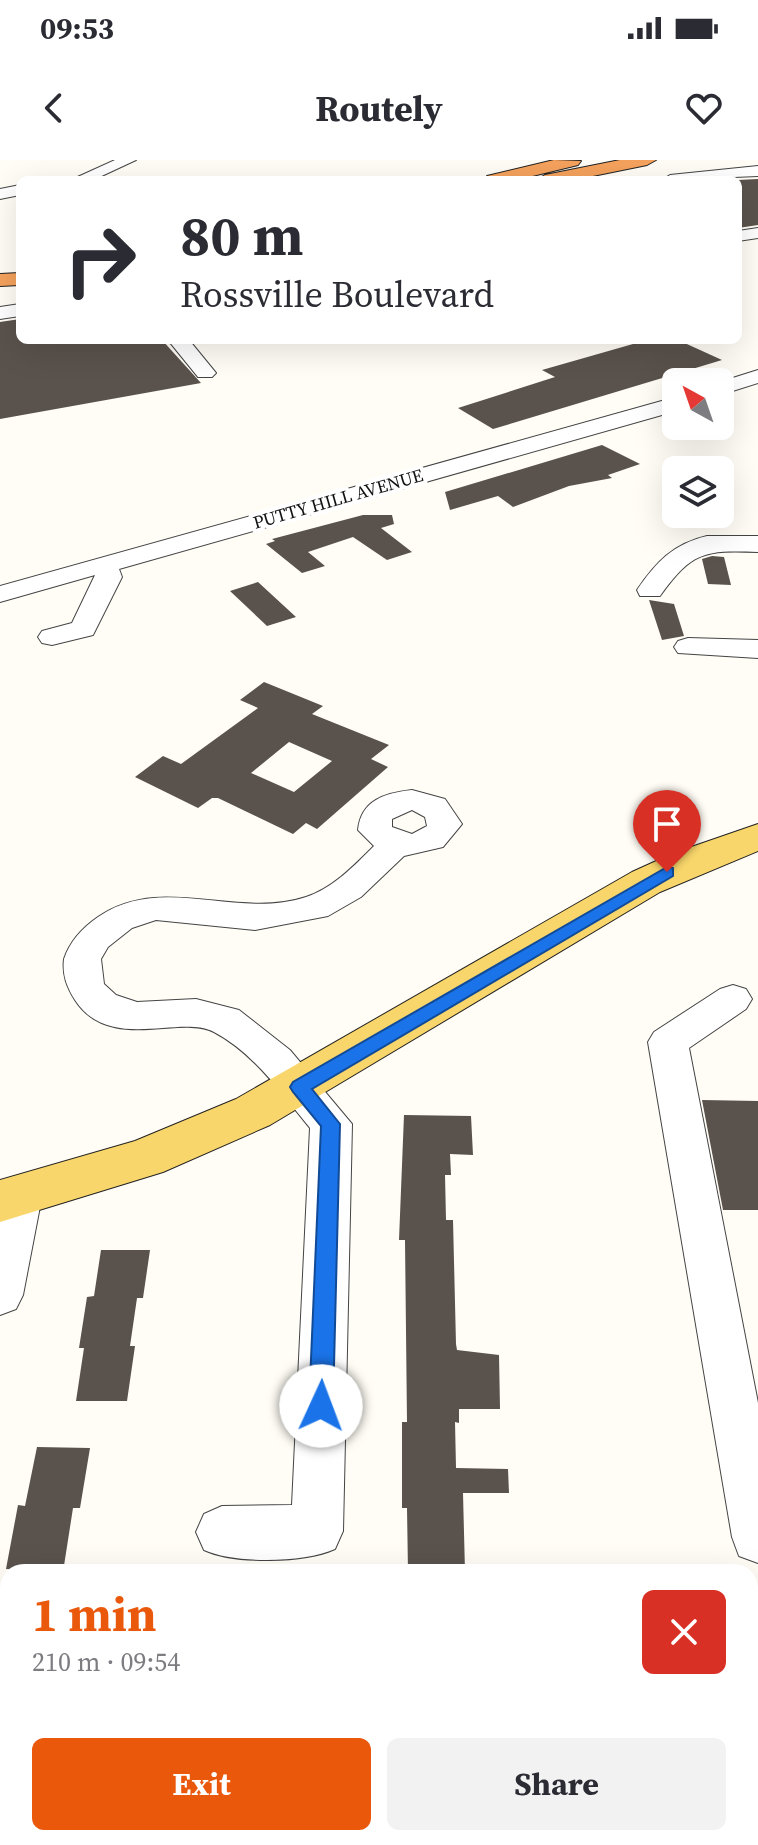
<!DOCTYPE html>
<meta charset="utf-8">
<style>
:root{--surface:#fff;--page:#f2f2f3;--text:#2b2b33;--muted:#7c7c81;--accent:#ea580c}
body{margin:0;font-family:"Source Serif 4",serif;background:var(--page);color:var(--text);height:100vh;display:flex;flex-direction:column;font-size:30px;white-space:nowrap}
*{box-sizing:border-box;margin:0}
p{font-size:26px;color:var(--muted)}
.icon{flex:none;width:44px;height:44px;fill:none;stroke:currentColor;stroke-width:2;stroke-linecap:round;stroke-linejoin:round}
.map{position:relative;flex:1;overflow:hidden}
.side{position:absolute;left:0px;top:1404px;width:758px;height:282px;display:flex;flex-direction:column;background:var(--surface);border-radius:24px 24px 0 0;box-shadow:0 8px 32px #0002}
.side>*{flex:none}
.banner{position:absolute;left:16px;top:16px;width:726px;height:168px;border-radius:12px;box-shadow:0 8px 32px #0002;background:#fff;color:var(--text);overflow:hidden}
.needle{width:52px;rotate:320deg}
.tools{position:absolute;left:662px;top:208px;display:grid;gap:16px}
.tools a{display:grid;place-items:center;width:72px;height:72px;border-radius:12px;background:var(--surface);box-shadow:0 8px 32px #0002;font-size:40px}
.pin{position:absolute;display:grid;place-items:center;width:68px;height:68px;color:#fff;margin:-82px -34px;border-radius:50% 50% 50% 0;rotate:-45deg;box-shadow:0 0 8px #0007}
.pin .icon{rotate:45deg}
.me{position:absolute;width:88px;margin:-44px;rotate:2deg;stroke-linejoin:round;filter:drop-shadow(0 0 6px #0008)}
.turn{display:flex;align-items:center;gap:28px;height:168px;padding:0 32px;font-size:36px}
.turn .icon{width:104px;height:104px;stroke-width:2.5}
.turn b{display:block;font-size:56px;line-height:68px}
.round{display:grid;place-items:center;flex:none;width:84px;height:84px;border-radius:12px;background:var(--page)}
.headline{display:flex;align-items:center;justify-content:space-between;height:136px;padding:0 32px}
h1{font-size:48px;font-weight:700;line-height:60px;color:var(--accent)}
.button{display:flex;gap:16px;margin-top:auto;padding:16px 32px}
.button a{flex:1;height:92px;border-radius:12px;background:var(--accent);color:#fff;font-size:32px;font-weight:700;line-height:92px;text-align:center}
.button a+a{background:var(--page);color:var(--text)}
.status{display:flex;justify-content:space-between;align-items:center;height:56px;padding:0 40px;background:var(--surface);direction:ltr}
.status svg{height:22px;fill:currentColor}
header{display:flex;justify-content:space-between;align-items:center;height:104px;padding:0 32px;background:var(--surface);font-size:36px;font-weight:700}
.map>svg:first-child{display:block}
</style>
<div class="status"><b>09:53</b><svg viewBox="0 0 49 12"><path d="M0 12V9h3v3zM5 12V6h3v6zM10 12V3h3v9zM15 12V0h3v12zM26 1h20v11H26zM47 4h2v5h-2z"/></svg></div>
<header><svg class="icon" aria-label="back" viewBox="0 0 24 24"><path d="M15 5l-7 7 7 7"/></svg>Routely<svg class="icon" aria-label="heart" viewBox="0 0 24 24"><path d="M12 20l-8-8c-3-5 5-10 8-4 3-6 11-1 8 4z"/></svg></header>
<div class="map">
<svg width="758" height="1685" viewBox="0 0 758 1685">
<rect width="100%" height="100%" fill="#fffdf5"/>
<!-- building -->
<path fill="#5a524d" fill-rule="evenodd" d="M758 19V65L738 68V20Z
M20 159V180H162L201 223 0 259V162Z
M647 180H678L722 200 493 269 458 248 555 217 542 210Z
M602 285 640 304 608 315 612 318 569 326 513 347 498 336 450 350 445 332Z
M363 355H392L394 364 381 368 412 392 387 400 353 377 308 392 325 406 302 413 266 384 275 381 272 379Z
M712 396 724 397 731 425 708 424 702 399Z
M258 422 296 457 267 466 230 431Z
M649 440 674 444 684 476 662 480Z
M264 522 323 546 312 554 389 585 371 599 388 607 317 669 306 663 293 674 218 638H212L198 648 135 617 163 596 181 604 258 548 240 540ZM289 582 332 601 294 632 251 613Z
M702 940 758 941V1050H723Z
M404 955 471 956 473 995 450 994 451 1015H445L446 1060H453L456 1184 457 1190 499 1195 500 1249H459V1263L455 1262 456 1308 508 1309 509 1333H463L465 1412H408L407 1348H402V1262H407L405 1080H399Z
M101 1090H150L143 1138H137L130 1186H135L127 1241H76L84 1188H79L87 1137 94 1136Z
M37 1287 90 1288 80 1348H73L63 1412 6 1409 18 1345 25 1346Z"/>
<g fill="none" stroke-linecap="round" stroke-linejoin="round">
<defs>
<path id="minor" d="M115 0H136L93 20H71Z
M758 6V16L662 20 670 15Z
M20 25V35L0 39V29Z
M758 68V78L738 81V71Z
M20 144V156L0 159V147Z
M168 180H189L216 213 212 217H198Z
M758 210V223L720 235V222Z
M676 237V251L119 409 122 417 93 475 52 485 42 483 38 477 42 471 72 463 95 415 0 442V426Z
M707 376H758V392C705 390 692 391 660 436H640L637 430C656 402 673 384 707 376Z
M688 478 758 480V498L678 493 674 487 678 481Z
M412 630 445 639 462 664 443 687 404 696 361 737 328 756 255 770 156 760 132 768 108 787 101 799 104 824 116 835 137 842 196 839 239 850 290 890 352 964 343 1371 335 1389C304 1403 235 1404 204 1390L196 1372 204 1354 222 1346 292 1345 310 968C282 934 254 893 214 872 180 854 109 893 75 840 67 827 62 815 64 799 70 781 82 768 98 757 162 713 236 760 306 737 333 728 354 706 374 686L358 670C361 640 385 633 412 630ZM412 650 425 657 427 666 412 674 392 667V659Z
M733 825 746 829 752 839 746 849 689 888 758 1243V1403L739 1396 732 1377 648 882 654 872 720 829Z
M20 1018 35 1023 42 1036 23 1135 16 1149 0 1155V1033L5 1023Z"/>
<path id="major" d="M758 664V691L660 732 270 965 163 1012 0 1062V1020L135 981 236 939 632 712 674 693Z"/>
<path id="highway" d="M554 0 581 1 578 5 516 20H484L487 16Z
M620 0H656L647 5 573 20H536L545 15Z
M20 113V125L0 126V114Z"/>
</defs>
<!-- minor casing -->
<use href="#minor" stroke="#444" stroke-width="2"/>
<!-- major casing -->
<use href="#major" stroke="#222" stroke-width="2"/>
<!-- highway casing -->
<use href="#highway" stroke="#222" stroke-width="2"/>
<!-- minor -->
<use href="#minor" fill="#fff" fill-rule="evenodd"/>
<!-- major -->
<use href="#major" fill="#f9d66b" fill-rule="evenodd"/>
<!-- highway -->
<use href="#highway" fill="#f5a25d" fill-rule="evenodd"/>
</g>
<!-- route -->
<path fill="#1a73e8" stroke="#114b97" stroke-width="2" d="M667 707 673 708V716L312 929 340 964 333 1246 329 1254 321 1257 313 1254 309 1246 321 966 293 932 290 927 293 922Z"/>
<g text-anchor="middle" stroke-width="8" stroke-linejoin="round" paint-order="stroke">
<!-- far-street labels -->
<g font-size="18" fill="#111" stroke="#fff">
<text transform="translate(338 339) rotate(-16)" y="6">PUTTY HILL AVENUE</text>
</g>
</g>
</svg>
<div class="tools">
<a><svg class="needle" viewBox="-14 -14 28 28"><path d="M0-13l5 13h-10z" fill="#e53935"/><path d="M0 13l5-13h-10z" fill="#7c7c81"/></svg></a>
<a><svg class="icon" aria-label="layers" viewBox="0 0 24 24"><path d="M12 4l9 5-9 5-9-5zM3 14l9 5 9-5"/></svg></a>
</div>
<div class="pin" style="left:667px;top:712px;background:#d93025"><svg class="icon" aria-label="arrive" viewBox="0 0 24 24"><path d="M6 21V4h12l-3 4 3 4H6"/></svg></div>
<svg class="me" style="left:321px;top:1246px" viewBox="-20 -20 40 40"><circle r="19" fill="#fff"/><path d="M0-13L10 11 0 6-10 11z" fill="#1a73e8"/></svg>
<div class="banner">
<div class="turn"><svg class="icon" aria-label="right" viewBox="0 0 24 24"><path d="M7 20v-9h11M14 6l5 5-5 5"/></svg><div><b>80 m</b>Rossville Boulevard</div></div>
</div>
<section class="side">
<div class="headline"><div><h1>1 min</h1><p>210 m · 09:54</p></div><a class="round" style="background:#d93025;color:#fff"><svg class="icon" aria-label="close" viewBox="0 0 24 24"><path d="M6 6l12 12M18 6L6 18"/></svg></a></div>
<div class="button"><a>Exit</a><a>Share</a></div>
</section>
</div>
